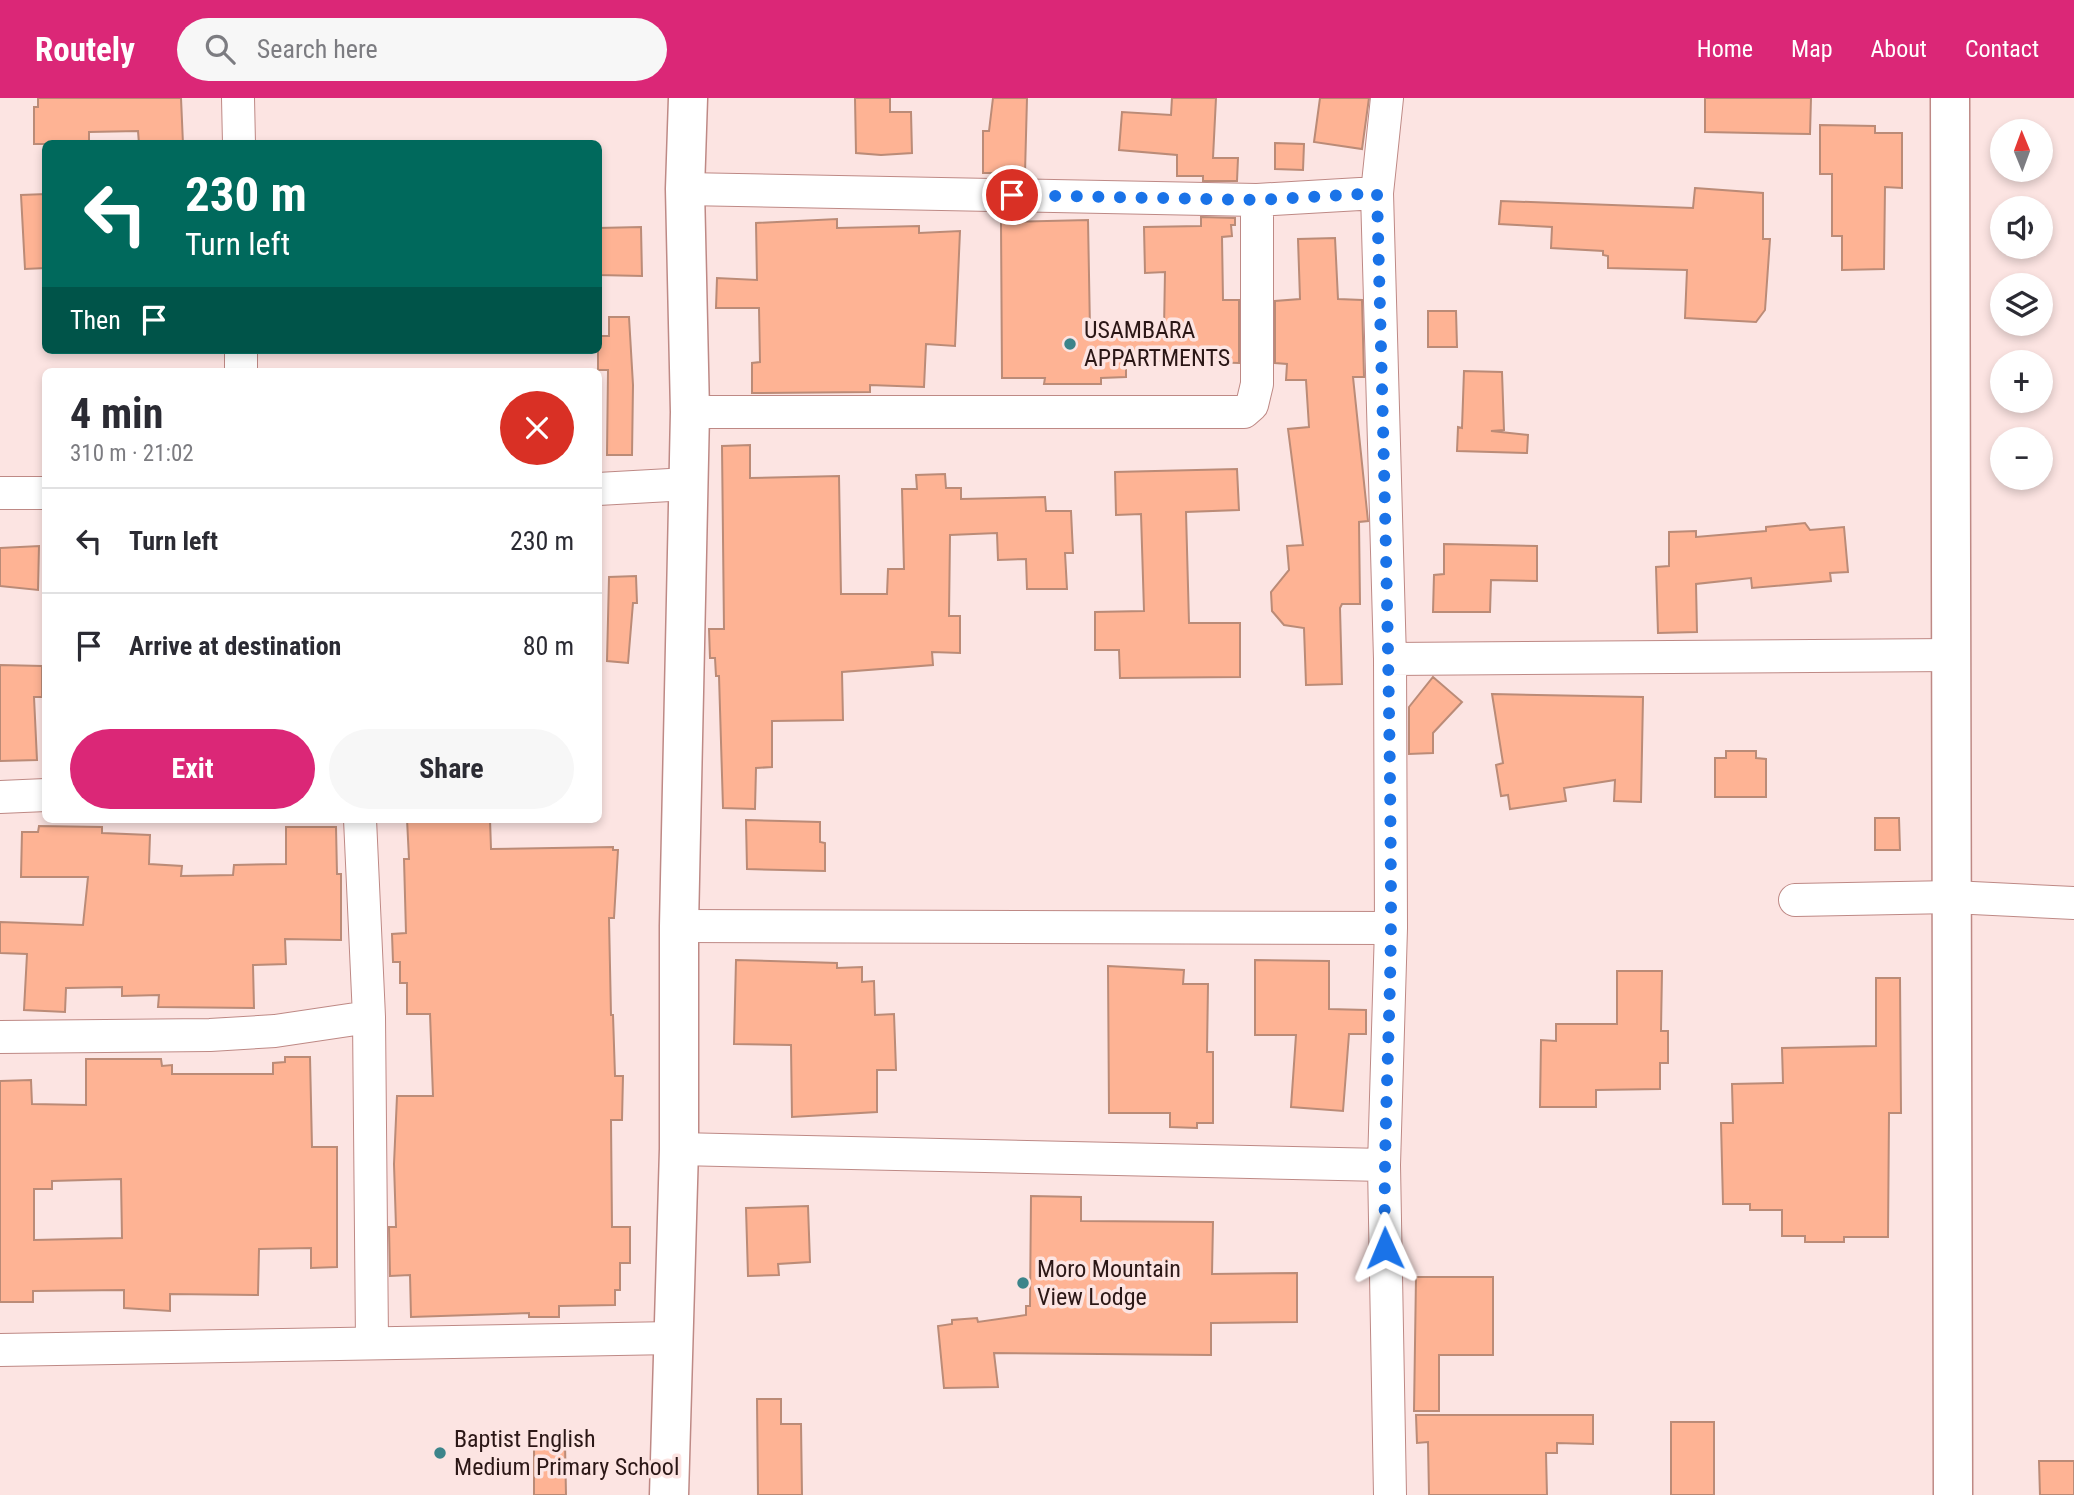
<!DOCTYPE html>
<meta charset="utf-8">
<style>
:root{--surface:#fff;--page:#f7f7f7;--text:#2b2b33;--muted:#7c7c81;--line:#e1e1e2;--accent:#db2777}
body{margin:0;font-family:"Roboto Condensed",sans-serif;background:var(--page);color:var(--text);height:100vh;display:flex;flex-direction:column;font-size:26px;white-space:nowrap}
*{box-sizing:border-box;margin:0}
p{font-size:23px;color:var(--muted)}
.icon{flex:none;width:38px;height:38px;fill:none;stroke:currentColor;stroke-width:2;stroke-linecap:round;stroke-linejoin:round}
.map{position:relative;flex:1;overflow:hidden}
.side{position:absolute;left:42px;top:270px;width:560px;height:455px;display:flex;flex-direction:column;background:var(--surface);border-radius:10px;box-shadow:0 4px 10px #0003}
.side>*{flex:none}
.guide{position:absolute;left:42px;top:42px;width:560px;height:214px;border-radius:10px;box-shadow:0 4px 10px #0003;background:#00695c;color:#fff;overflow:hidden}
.needle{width:46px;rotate:359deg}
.tools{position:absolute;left:1990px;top:21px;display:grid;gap:14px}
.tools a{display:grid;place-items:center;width:63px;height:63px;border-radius:50%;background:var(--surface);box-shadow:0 4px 10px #0003;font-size:35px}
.pin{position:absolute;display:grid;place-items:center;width:60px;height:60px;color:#fff;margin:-30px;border:4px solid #fff;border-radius:50%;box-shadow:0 2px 7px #0007}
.me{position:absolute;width:77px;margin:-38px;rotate:359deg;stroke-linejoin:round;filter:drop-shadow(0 0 5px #0008)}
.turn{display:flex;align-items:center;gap:24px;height:147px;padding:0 28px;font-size:32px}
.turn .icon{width:91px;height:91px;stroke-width:2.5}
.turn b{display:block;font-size:49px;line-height:60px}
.then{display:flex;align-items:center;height:66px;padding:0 28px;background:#0003;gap:14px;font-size:26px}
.round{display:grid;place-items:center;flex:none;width:74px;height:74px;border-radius:37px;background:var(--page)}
.summary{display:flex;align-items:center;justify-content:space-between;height:119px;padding:0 28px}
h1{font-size:42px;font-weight:700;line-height:52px}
.primary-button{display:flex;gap:14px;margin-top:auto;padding:14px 28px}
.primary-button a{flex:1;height:80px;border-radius:42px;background:var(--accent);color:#fff;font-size:28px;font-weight:700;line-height:80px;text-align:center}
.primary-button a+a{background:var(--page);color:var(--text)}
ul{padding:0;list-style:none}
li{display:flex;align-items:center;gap:21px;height:105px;padding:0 28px;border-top:2px solid var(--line)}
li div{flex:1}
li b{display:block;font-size:26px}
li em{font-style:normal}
header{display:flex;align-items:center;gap:42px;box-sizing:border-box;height:98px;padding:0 35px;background:var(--accent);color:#fff}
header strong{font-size:33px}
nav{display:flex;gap:38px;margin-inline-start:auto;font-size:24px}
.search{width:490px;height:63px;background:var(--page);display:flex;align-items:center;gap:18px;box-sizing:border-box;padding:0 24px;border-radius:38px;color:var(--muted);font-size:26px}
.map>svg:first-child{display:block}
</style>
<header>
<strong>Routely</strong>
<div class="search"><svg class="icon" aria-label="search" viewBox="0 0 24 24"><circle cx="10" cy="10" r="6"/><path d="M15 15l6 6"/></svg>Search here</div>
<nav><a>Home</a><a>Map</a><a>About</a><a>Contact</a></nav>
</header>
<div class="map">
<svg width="2074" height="1397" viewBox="0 0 2074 1397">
<rect width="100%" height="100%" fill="#fce4e2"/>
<!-- building -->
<path fill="#feb394" stroke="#bb8b77" stroke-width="2" fill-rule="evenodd" d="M38 0H181L183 46H139L138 33 89 34V46H34V9H38Z
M855 0H890V14H911L912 55 881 57 856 55Z
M993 0H1027L1025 75H983V33H989Z
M1172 0H1216L1213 60H1238L1237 83H1203V78H1177V57L1119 52 1122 14 1171 17Z
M1320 0H1369L1362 51 1314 44Z
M1705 0H1811L1810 36 1705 34Z
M1820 27 1875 28V35H1902V90L1885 89 1884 171 1842 172V138H1832V76H1820Z
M1275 45 1304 46 1303 72 1275 71Z
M1695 90 1763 95V141H1770L1765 212 1756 224 1685 220 1687 172 1608 170V158L1603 157V153L1551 150 1552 129 1499 126 1501 103 1693 110Z
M46 96V170L25 171 21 97Z
M1201 119 1235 120V127H1231L1232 138 1222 139 1223 202H1239V265L1126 262V279L1101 280V286H1044L1045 280H1002L1001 124 1088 122 1090 232 1164 231 1165 174 1145 175 1144 129 1201 128Z
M837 121V130L919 128V135L960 133 955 248 926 246 924 289 870 287V294L752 295V265L760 264 759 210H716L717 180 757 182 756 125Z
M641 129 642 178 598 177V130Z
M1335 140 1338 201 1362 202 1364 279H1353L1368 423 1359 424 1360 506H1342L1340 510 1342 586 1306 587 1304 530 1284 527 1272 513 1271 494 1289 472 1287 448 1303 447 1288 331 1309 329 1306 282H1286L1287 266 1275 265V203L1300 201 1298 141Z
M1428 213H1456L1457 249H1428Z
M609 219H629L633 287 632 357H607L608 272H598V238H609Z
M1464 273 1502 274 1504 332 1491 333 1528 337 1527 355 1457 353 1458 329 1462 330Z
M750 347V380L839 378 841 496H887L888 471H904L902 391H917L916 377 945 376 946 390H961V401L1045 399 1046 413H1071L1073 455H1065L1067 491H1027L1026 461 998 462 997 435 950 437 949 518H960V555L932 554 933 567 842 574 843 622 772 623V669L756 670 755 711 723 710 719 578H716L715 560H710L709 531H724L722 348Z
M1237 371 1239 412 1186 414 1189 525H1240V579L1120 580 1119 552H1095V514L1144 513 1141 416 1116 417 1115 374Z
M1805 425 1810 432 1844 429 1848 474 1830 475 1831 483 1752 490 1751 480 1696 486 1697 534 1658 535 1656 469 1669 468V434L1696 433V439L1766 433V429Z
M1444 446 1537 448V483L1491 482 1490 514H1433L1434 477 1444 476Z
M39 448 38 492 0 488V450Z
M636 478 637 505H633L628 565 607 563 609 479Z
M0 567 42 568V599H34L37 662 0 663Z
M1433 579 1462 604 1433 635V655L1409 656V609Z
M1492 596 1643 599 1641 704 1614 703 1615 682 1564 690 1566 703 1510 711 1508 697 1501 698 1496 667 1503 665Z
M1726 653H1756V660L1766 661V699H1715V660H1726Z
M1875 720H1899L1900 752H1875Z
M407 721H490L491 751 613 749V752H618L614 820H609L611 917H613L615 978H623L622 1022H611L612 1129H630V1165H620V1192H615V1207L559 1208V1219H529V1215L411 1219 410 1177 390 1178 389 1129H396L394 1066 397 998H433L430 916H407V885H400V864H393L392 836 406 835 404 761H409Z
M746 722 820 724V744L825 745V773L747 771Z
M39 728 102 729V735L150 737 149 766 182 768 181 778 233 777 234 767 286 766V729H336L337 776H341V842L285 841 286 866 253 867 254 910 158 909 159 897 122 898V889L66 890 65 914 24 912 27 856 0 855V824L83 827 88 779H21L22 734H38Z
M736 862 837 865V870L862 869V884L874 883 875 917 894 916 896 972H877V1014L792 1019 791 947 734 946Z
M1255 862 1329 863V911L1366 912V936H1349L1343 1013 1291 1009 1296 937H1255Z
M1108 868 1184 872 1183 886H1208L1207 954H1213V1025H1197V1030L1170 1029V1015H1109Z
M1617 873H1662L1661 933H1668V965H1660V991L1596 992V1009H1540L1541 942 1556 943V926H1617Z
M1876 880H1900L1901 1015H1889L1888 1139H1844V1144H1805V1138H1782V1112H1750V1106H1723L1721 1025H1733L1732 986 1783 985 1782 950 1876 948Z
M285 959H310L312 1049H337V1169L311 1170V1150L259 1151 258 1197 170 1196V1213L124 1210V1192L33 1193V1204H0V983L31 982 32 1006 86 1007V961H161L162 968 172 967V976H273V965L285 964ZM121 1081 122 1140 34 1142V1091H52V1083Z
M1031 1098 1081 1099V1123L1213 1124 1212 1176 1297 1175V1224L1211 1225V1257L994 1255 998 1289 944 1290 938 1228 952 1226V1222L977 1220 978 1224 1026 1217V1208H1030Z
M808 1108 810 1164 778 1166 779 1177 748 1178 746 1110Z
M1416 1179H1493V1257H1439V1313H1414Z
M757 1301H781V1326H801L802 1397H758Z
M1416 1317H1593V1346L1557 1345V1355H1546L1547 1397H1429L1428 1344 1417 1345Z
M1671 1324H1714V1397H1671Z
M534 1345H565L566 1397H534Z
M2039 1363H2074V1397H2040Z"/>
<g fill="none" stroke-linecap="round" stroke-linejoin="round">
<defs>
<path id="minor" d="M238 0 239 46
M1387 0 1377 95 1390 561 1391 830 1384 1067 1390 1397
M685 91 1257 102 1377 95
M241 252V273
M690 314H1244L1252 307 1257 286V102
M598 391 688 386
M0 395H46
M1390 561 1951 557
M0 699 46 697
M360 721 369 919 372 1244
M1795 802 1952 799 2074 805
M679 828 1391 830
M0 939 210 937 275 933 369 919
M679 1051 1384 1067
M0 1252 673 1240"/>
<path id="tertiary" d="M1950 0 1953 1397
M669 1397 679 1051V828L690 314 685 91 688 0"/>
</defs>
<!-- minor casing -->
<use href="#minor" stroke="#be8985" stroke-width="34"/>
<!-- tertiary casing -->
<use href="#tertiary" stroke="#be8985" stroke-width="41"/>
<!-- minor -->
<use href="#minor" stroke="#fff" stroke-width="32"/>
<!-- tertiary -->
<use href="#tertiary" stroke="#fff" stroke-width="38"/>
</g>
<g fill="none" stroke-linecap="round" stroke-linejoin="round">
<!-- route -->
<path stroke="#1a73e8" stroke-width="12" stroke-dasharray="0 21.6" d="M1012 97 1257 102 1377 95C1383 332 1390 568 1391 805 1391 920 1383 1035 1385 1150"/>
</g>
<!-- markers -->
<g fill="#3c848a" stroke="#fce4e2" stroke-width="2.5">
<circle cx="1070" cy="246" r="7"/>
<circle cx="1023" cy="1185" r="7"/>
<circle cx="440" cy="1355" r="7"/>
</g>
<g text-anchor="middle" stroke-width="7" stroke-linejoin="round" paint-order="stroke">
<!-- poi labels -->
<g font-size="24" fill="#2b1716" stroke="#fce4e2" text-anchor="start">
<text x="1084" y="240">USAMBARA<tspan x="1084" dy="28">APPARTMENTS</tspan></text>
<text x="1037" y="1179">Moro Mountain<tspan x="1037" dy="28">View Lodge</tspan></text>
<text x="454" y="1349">Baptist English<tspan x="454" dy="28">Medium Primary School</tspan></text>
</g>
</g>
</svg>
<div class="tools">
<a><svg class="needle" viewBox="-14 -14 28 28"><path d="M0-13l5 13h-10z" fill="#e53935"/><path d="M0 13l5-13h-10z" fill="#7c7c81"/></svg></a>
<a><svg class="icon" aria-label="sound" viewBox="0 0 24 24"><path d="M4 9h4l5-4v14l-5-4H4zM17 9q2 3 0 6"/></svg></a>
<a><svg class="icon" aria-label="layers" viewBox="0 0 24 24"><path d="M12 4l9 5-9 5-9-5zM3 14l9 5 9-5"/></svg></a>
<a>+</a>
<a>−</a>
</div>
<div class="pin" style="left:1012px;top:97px;background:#d93025"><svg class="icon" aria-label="arrive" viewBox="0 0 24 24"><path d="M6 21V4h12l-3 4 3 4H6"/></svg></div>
<svg class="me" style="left:1385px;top:1150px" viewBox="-20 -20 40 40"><path d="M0-17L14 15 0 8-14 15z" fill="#1a73e8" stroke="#fff" stroke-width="4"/></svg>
<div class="guide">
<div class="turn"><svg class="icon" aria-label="left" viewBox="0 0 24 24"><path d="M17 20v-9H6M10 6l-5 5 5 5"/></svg><div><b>230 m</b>Turn left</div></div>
<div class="then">Then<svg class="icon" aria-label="arrive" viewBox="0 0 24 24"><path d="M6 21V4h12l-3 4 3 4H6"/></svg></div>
</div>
<section class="side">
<div class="summary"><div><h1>4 min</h1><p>310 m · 21:02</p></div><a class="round" style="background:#d93025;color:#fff"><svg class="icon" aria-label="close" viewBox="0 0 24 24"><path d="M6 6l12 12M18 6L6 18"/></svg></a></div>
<ul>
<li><svg class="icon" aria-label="left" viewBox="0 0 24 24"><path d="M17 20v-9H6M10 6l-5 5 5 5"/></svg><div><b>Turn left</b></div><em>230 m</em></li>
<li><svg class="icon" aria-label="arrive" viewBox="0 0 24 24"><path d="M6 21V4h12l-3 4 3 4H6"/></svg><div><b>Arrive at destination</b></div><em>80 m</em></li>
</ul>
<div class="primary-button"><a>Exit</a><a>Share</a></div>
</section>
</div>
